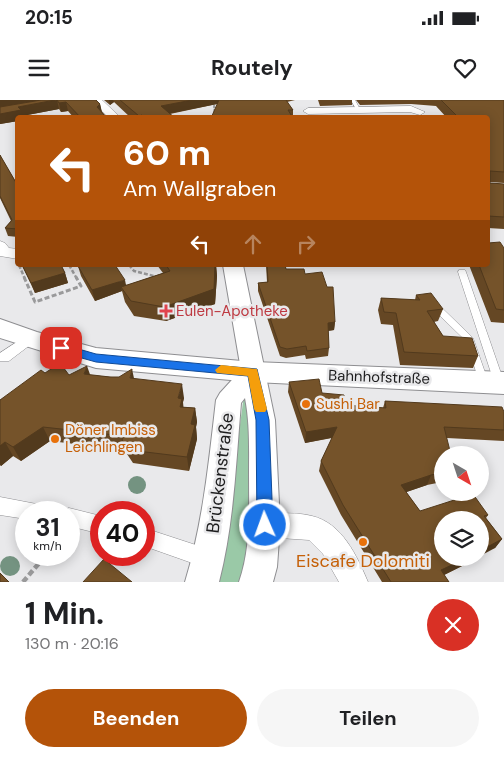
<!DOCTYPE html>
<html lang="de">
<meta charset="utf-8">
<style>
:root{--surface:#fff;--page:#f6f6f6;--text:#202124;--muted:#757577;--accent:#b45309}
body{margin:0;font-family:"DM Sans",sans-serif;background:var(--page);color:var(--text);height:100vh;display:flex;flex-direction:column;font-size:19px;white-space:nowrap}
*{box-sizing:border-box;margin:0}
p{font-size:16px;color:var(--muted)}
.icon{flex:none;width:28px;height:28px;fill:none;stroke:currentColor;stroke-width:2;stroke-linecap:round;stroke-linejoin:round}
.map{position:relative;height:482px;overflow:hidden}
.sheet{display:flex;flex-direction:column;background:var(--surface);flex:1}
.sheet>*{flex:none}
.banner{position:absolute;left:15px;top:15px;width:475px;height:152px;border-radius:5px;box-shadow:0 2px 12px #0003;background:#b45309;color:#fff;overflow:hidden}
.needle{width:32px;rotate:141deg}
.buttons{position:absolute;left:434px;top:346px;display:grid;gap:10px}
.buttons a{display:grid;place-items:center;width:55px;height:55px;border-radius:50%;background:var(--surface);box-shadow:0 2px 12px #0003;font-size:25px}
.speed{position:absolute;left:15px;top:401px;display:flex;gap:10px;font-size:25px;font-weight:700;text-align:center}
.speed>*{display:grid;place-content:center;width:65px;height:65px;border-radius:50%;background:var(--surface);box-shadow:0 2px 12px #0003;line-height:1}
.speed small{font-size:12px;font-weight:400}
.speed .limit{border:8px solid #d22;background:#fff;color:#111}
.pin{position:absolute;display:grid;place-items:center;width:42px;height:42px;color:#fff;margin:-21px;border-radius:10px;box-shadow:0 2px 8px #0006}
.me{position:absolute;width:55px;margin:-28px;rotate:358deg;stroke-linejoin:round;filter:drop-shadow(0 0 4px #0008)}
.turn{display:flex;align-items:center;gap:18px;height:105px;padding:0 25px;font-size:22px}
.turn .icon{width:65px;height:65px;stroke-width:2.5}
.turn b{display:block;font-size:35px;line-height:42px}
.lanes{display:flex;align-items:center;height:48px;padding:0 25px;background:#0003;justify-content:center;gap:25px;direction:ltr}
.lanes .off{opacity:.35}
.round{display:grid;place-items:center;flex:none;width:52px;height:52px;border-radius:26px;background:var(--page)}
.summary{display:flex;align-items:center;justify-content:space-between;height:85px;padding:0 25px}
h1{font-size:30px;font-weight:700;line-height:38px}
.button{display:flex;gap:10px;margin-top:auto;padding:10px 25px}
.button a{flex:1;height:58px;border-radius:30px;background:var(--accent);color:#fff;font-size:20px;font-weight:700;line-height:58px;text-align:center}
.button a+a{background:var(--page);color:var(--text)}
.status{display:flex;justify-content:space-between;align-items:center;height:35px;padding:0 25px;background:var(--surface);direction:ltr}
.status svg{height:14px;fill:currentColor}
header{display:flex;justify-content:space-between;align-items:center;height:65px;padding:0 25px;background:var(--surface);font-size:22px;font-weight:700}
.map>svg:first-child{display:block}
</style>
<div class="status"><b>20:15</b><svg viewBox="0 0 49 12"><path d="M0 12V9h3v3zM5 12V6h3v6zM10 12V3h3v9zM15 12V0h3v12zM26 1h20v11H26zM47 4h2v5h-2z"/></svg></div>
<header><svg class="icon" aria-label="menu" viewBox="0 0 24 24"><path d="M4 6h16M4 12h16M4 18h16"/></svg>Routely<svg class="icon" aria-label="heart" viewBox="0 0 24 24"><path d="M12 20l-8-8c-3-5 5-10 8-4 3-6 11-1 8 4z"/></svg></header>
<div class="map">
<svg width="504" height="482" viewBox="0 0 504 482">
<rect width="100%" height="100%" fill="#e9e9eb"/>
<!-- green -->
<path fill="#9ac9a7" d="M249 293 256 406 241 482H217L222 459 244 295Z"/>
<g fill="none" stroke-linecap="round" stroke-linejoin="round">
<defs>
<path id="service" d="M351 0H355L361 11H357Z
M459 170H465L466 172 504 282 502 285H496L494 282 458 172Z
M438 206 441 207 473 238 488 281 486 284H480L466 241 435 211 434 209Z"/>
<path id="pedestrian" d="M29 234 34 236 36 239 34 242 9 261H0V253Z
M0 397 47 406 49 412H26V419L0 415Z
M69 408 101 416V434L69 426V412H62Z
M144 428 202 447 205 454 202 461 195 464 144 446Z"/>
<path id="minor" d="M91 0H102L121 18H109Z
M411 6 425 12 420 15 410 12 308 14 303 11 308 8Z
M0 141 5 143 9 148 18 149V159L0 156Z
M265 413C280 414 297 412 312 416 342 423 357 456 368 482H339L323 454 309 440 265 437 256 434 252 425 256 416Z"/>
<path id="tertiary" d="M223 165H243L275 320 280 425 277 467 273 482H239C251 448 249 411 249 375 249 349 250 324 245 298L241 303C236 362 234 424 219 482H185C203 423 209 361 216 300L220 293 241 270Z"/>
<path id="secondary" d="M0 219 37 232 96 248 253 262 504 272V294L253 282 96 268 0 238Z"/>
</defs>
<!-- service casing -->
<use href="#service" stroke="#8e8e91" stroke-width="1"/>
<!-- pedestrian casing -->
<use href="#pedestrian" stroke="#8e8e91" stroke-width="1"/>
<!-- minor casing -->
<use href="#minor" stroke="#8e8e91" stroke-width="1"/>
<!-- tertiary casing -->
<use href="#tertiary" stroke="#8e8e91" stroke-width="2"/>
<!-- secondary casing -->
<use href="#secondary" stroke="#8e8e91" stroke-width="2"/>
<!-- path-far3 -->
<path stroke="#9a9a9b" stroke-width="2" stroke-dasharray="3 1" stroke-linecap="butt" d="M208 0 214 5 215 18"/>
<!-- path-far2 -->
<path stroke="#9a9a9b" stroke-width="2.5" stroke-dasharray="4 2" stroke-linecap="butt" d="M19 165 25 179
M69 165 77 179
M129 165 134 171 158 177"/>
<!-- path-far1 -->
<path stroke="#9a9a9b" stroke-width="3" stroke-dasharray="5 2.5" stroke-linecap="butt" d="M24 177 35 202 81 186 76 177"/>
<!-- path -->
<path stroke="#9a9a9b" stroke-width="4.5" stroke-dasharray="6 3" stroke-linecap="butt" d="M23 482 46 455"/>
<!-- service -->
<use href="#service" fill="#fff" fill-rule="evenodd"/>
<!-- pedestrian -->
<use href="#pedestrian" fill="#fff" fill-rule="evenodd"/>
<!-- minor -->
<use href="#minor" fill="#fff" fill-rule="evenodd"/>
<!-- tertiary -->
<use href="#tertiary" fill="#fff" fill-rule="evenodd"/>
<!-- secondary -->
<use href="#secondary" fill="#fff" fill-rule="evenodd"/>
</g>
<!-- trees -->
<g fill="#749381">
<circle cx="137" cy="385" r="9"/>
<circle cx="10" cy="466" r="10"/>
</g>
<!-- wall -->
<path fill="#654724" d="M0 0H96L100 4 102 12 107 18H74L68 11 61 12 59 9 22 16 23 18H18V21L0 24Z
M104 0H295L287 2 293 10V18L217 4 170 14 175 18H131L114 2 110 5Z
M318 0H352V5L320 6Z
M356 0H504V83L490 82V83L504 84V129L488 128V18H447L436 6 411 4 360 5Z
M0 55 18 86V137L8 136 5 128 11 121 0 98Z
M504 148V223L491 222 469 165H488Z
M22 165H61L65 173 68 183 35 193Z
M157 165H216L217 176 215 204 166 221 134 216 125 202 122 191 95 201 81 176 78 166 127 185 163 173Z
M266 165H285L286 169 305 174 335 222 334 230 328 231 329 248 328 256 306 259 305 255 286 258 280 256 258 191V183L267 182Z
M416 195 443 209 438 221 434 222 443 236 478 256 473 268 400 265 393 225 381 224 378 210 381 198 415 200Z
M45 273 69 275H90L134 279 184 298 183 302V307L195 308 197 322 196 327 197 339 189 371 133 363 127 354 125 350 50 341 21 361 13 356 1 366 0 365V300Z
M289 282 322 293 344 305 383 308 385 301 504 312V341L447 338 442 355V382L427 385 406 392 420 411 488 415 486 418 502 439 495 448 442 458H478L444 475 449 482H382L341 415 319 371 321 361 332 338 305 343 288 292Z"/>
<!-- shaded-wall -->
<path fill="#523a1d" d="M0 0H41L0 7Z
M57 0 59 9 22 16 23 18H18V21L0 24V14L18 7Z
M109 0H113L114 2 110 5Z
M192 0H222V3L162 15 161 6Z
M66 2 68 11 61 12 59 3Z
M100 4 102 14 97 7Z
M216 165 217 176 215 204 166 221 164 207Z
M65 173 68 183 35 193 31 183Z
M125 180 127 190 121 187 122 191 95 201 92 190Z
M335 222 334 230 326 231 328 223Z
M87 266 92 280 84 274Z
M132 269 135 283 130 278Z
M182 284 184 298 183 302 184 313 182 321 178 298Z
M195 308 197 322 196 327 197 339 189 371 187 357 191 324Z
M43 327 50 341 21 361 13 347Z
M337 327 335 337 305 343 306 332Z
M5 342 13 356 1 366 0 364V346Z
M431 375 427 385 398 395 401 385Z
M502 439 495 448 480 456V451Z
M467 458H478L436 479 441 470Z"/>
<!-- building -->
<path fill="#75532a" stroke="#523a1d" d="M41 0H55L18 7 21 10 0 14V7Z
M57 0H96L100 4 97 7 107 18H81L66 2 59 3Z
M120 0H192L161 6 175 18H144L142 15 139 16Z
M219 0H286L293 10H288L293 18H211Z
M441 0H504V72L490 71V83L504 84V117L488 116V18H459Z
M0 55 18 86V129L5 128 12 120 0 96Z
M500 142 504 148V210L496 209 479 165H488V143Z
M22 165H61L65 173 31 183Z
M81 165H115L125 180 92 190 78 166Z
M166 165H215L214 189 164 207 131 201 121 187 170 171Z
M267 165H285L286 169H304L305 174 322 172 327 187H333L335 222 328 223 329 248 307 251 306 246 287 249 280 247 258 183 268 182Z
M431 193 443 209 427 211 443 236 472 238 478 256 404 252 396 213 384 212 381 198 420 200 416 195Z
M60 263 69 275 87 266 84 274 110 277H119L132 269 130 278 182 284 178 298 182 299 180 307 195 308 191 324 195 325 187 357 129 350 122 340 124 336 43 327 13 347 5 342 0 346V300L41 270 45 273Z
M319 279 322 293 344 295V305L386 308 385 301 502 307 504 312V330L444 327 451 355H442V373L431 375 401 385 420 411 473 394 488 415 484 416 502 439 480 451V420H442V458H467L441 470 449 482H391L343 405 321 361 337 327 306 332 289 282Z
M104 459 132 482H83Z
M0 473 9 482H0Z"/>
<!-- route -->
<path fill="#1a73e8" stroke="#114b97" d="M61 244 96 254 257 269 269 320 273 425 271 430 265 432 259 430 257 425 256 320 248 276 96 262 57 251 55 248Z"/>
<!-- slow -->
<path fill="#f59e0b" d="M221 265 257 269 267 309 265 312H256L254 309 248 276 217 273 215 270Z"/>
<!-- markers -->
<path fill="#e0444e" stroke="#e9e9eb" stroke-width="2" d="M163.5 203.5h5v5h5v5h-5v5h-5v-5h-5v-5h5z"/>
<g fill="#e8710a" stroke="#e9e9eb" stroke-width="2">
<circle cx="306" cy="304" r="5"/>
<circle cx="55" cy="339" r="5"/>
<circle cx="363" cy="442" r="5"/>
</g>
<g text-anchor="middle" stroke-width="5" stroke-linejoin="round" paint-order="stroke">
<!-- health labels -->
<g font-size="15" fill="#be3a42" stroke="#e9e9eb" text-anchor="start">
<text x="176" y="216">Eulen-Apotheke</text>
</g>
<!-- street labels -->
<g font-size="15" fill="#1e1e1f" stroke="#e9e9eb">
<text transform="translate(379 277) rotate(2)" y="5">Bahnhofstraße</text>
</g>
<!-- food labels -->
<g font-size="15" fill="#c56008" stroke="#e9e9eb" text-anchor="start">
<text x="316" y="309">Sushi Bar</text>
<text x="65" y="335">Döner Imbiss<tspan x="65" dy="17">Leichlingen</tspan></text>
</g>
<!-- near-street labels -->
<g font-size="18" fill="#1e1e1f" stroke="#e9e9eb">
<text transform="translate(220 373) rotate(-83)" y="6">Brückenstraße</text>
</g>
<!-- near-food labels -->
<g font-size="18" fill="#c56008" stroke="#e9e9eb">
<text x="363" y="467">Eiscafe Dolomiti</text>
</g>
</g>
</svg>
<div class="buttons">
<a><svg class="needle" viewBox="-14 -14 28 28"><path d="M0-13l5 13h-10z" fill="#e53935"/><path d="M0 13l5-13h-10z" fill="#757577"/></svg></a>
<a><svg class="icon" aria-label="layers" viewBox="0 0 24 24"><path d="M12 4l9 5-9 5-9-5zM3 14l9 5 9-5"/></svg></a>
</div>
<div class="speed"><div>31<small>km/h</small></div><div class="limit">40</div></div>
<div class="pin" style="left:61px;top:248px;background:#d93025"><svg class="icon" aria-label="arrive" viewBox="0 0 24 24"><path d="M6 21V4h12l-3 4 3 4H6"/></svg></div>
<svg class="me" style="left:265px;top:425px" viewBox="-20 -20 40 40"><circle r="17" fill="#1a73e8" stroke="#fff" stroke-width="3"/><path d="M0-11L8 9 0 5-8 9z" fill="#fff"/></svg>
<div class="banner">
<div class="turn"><svg class="icon" aria-label="left" viewBox="0 0 24 24"><path d="M17 20v-9H6M10 6l-5 5 5 5"/></svg><div><b>60 m</b>Am Wallgraben</div></div>
<div class="lanes"><svg class="icon" aria-label="left" viewBox="0 0 24 24"><path d="M17 20v-9H6M10 6l-5 5 5 5"/></svg><svg class="icon off" aria-label="ahead" viewBox="0 0 24 24"><path d="M12 20V5M6 11l6-6 6 6"/></svg><svg class="icon off" aria-label="right" viewBox="0 0 24 24"><path d="M7 20v-9h11M14 6l5 5-5 5"/></svg></div>
</div>
</div>
<section class="sheet">
<div class="summary"><div><h1>1 Min.</h1><p>130 m · 20:16</p></div><a class="round" style="background:#d93025;color:#fff"><svg class="icon" aria-label="close" viewBox="0 0 24 24"><path d="M6 6l12 12M18 6L6 18"/></svg></a></div>
<div class="button"><a>Beenden</a><a>Teilen</a></div>
</section>
